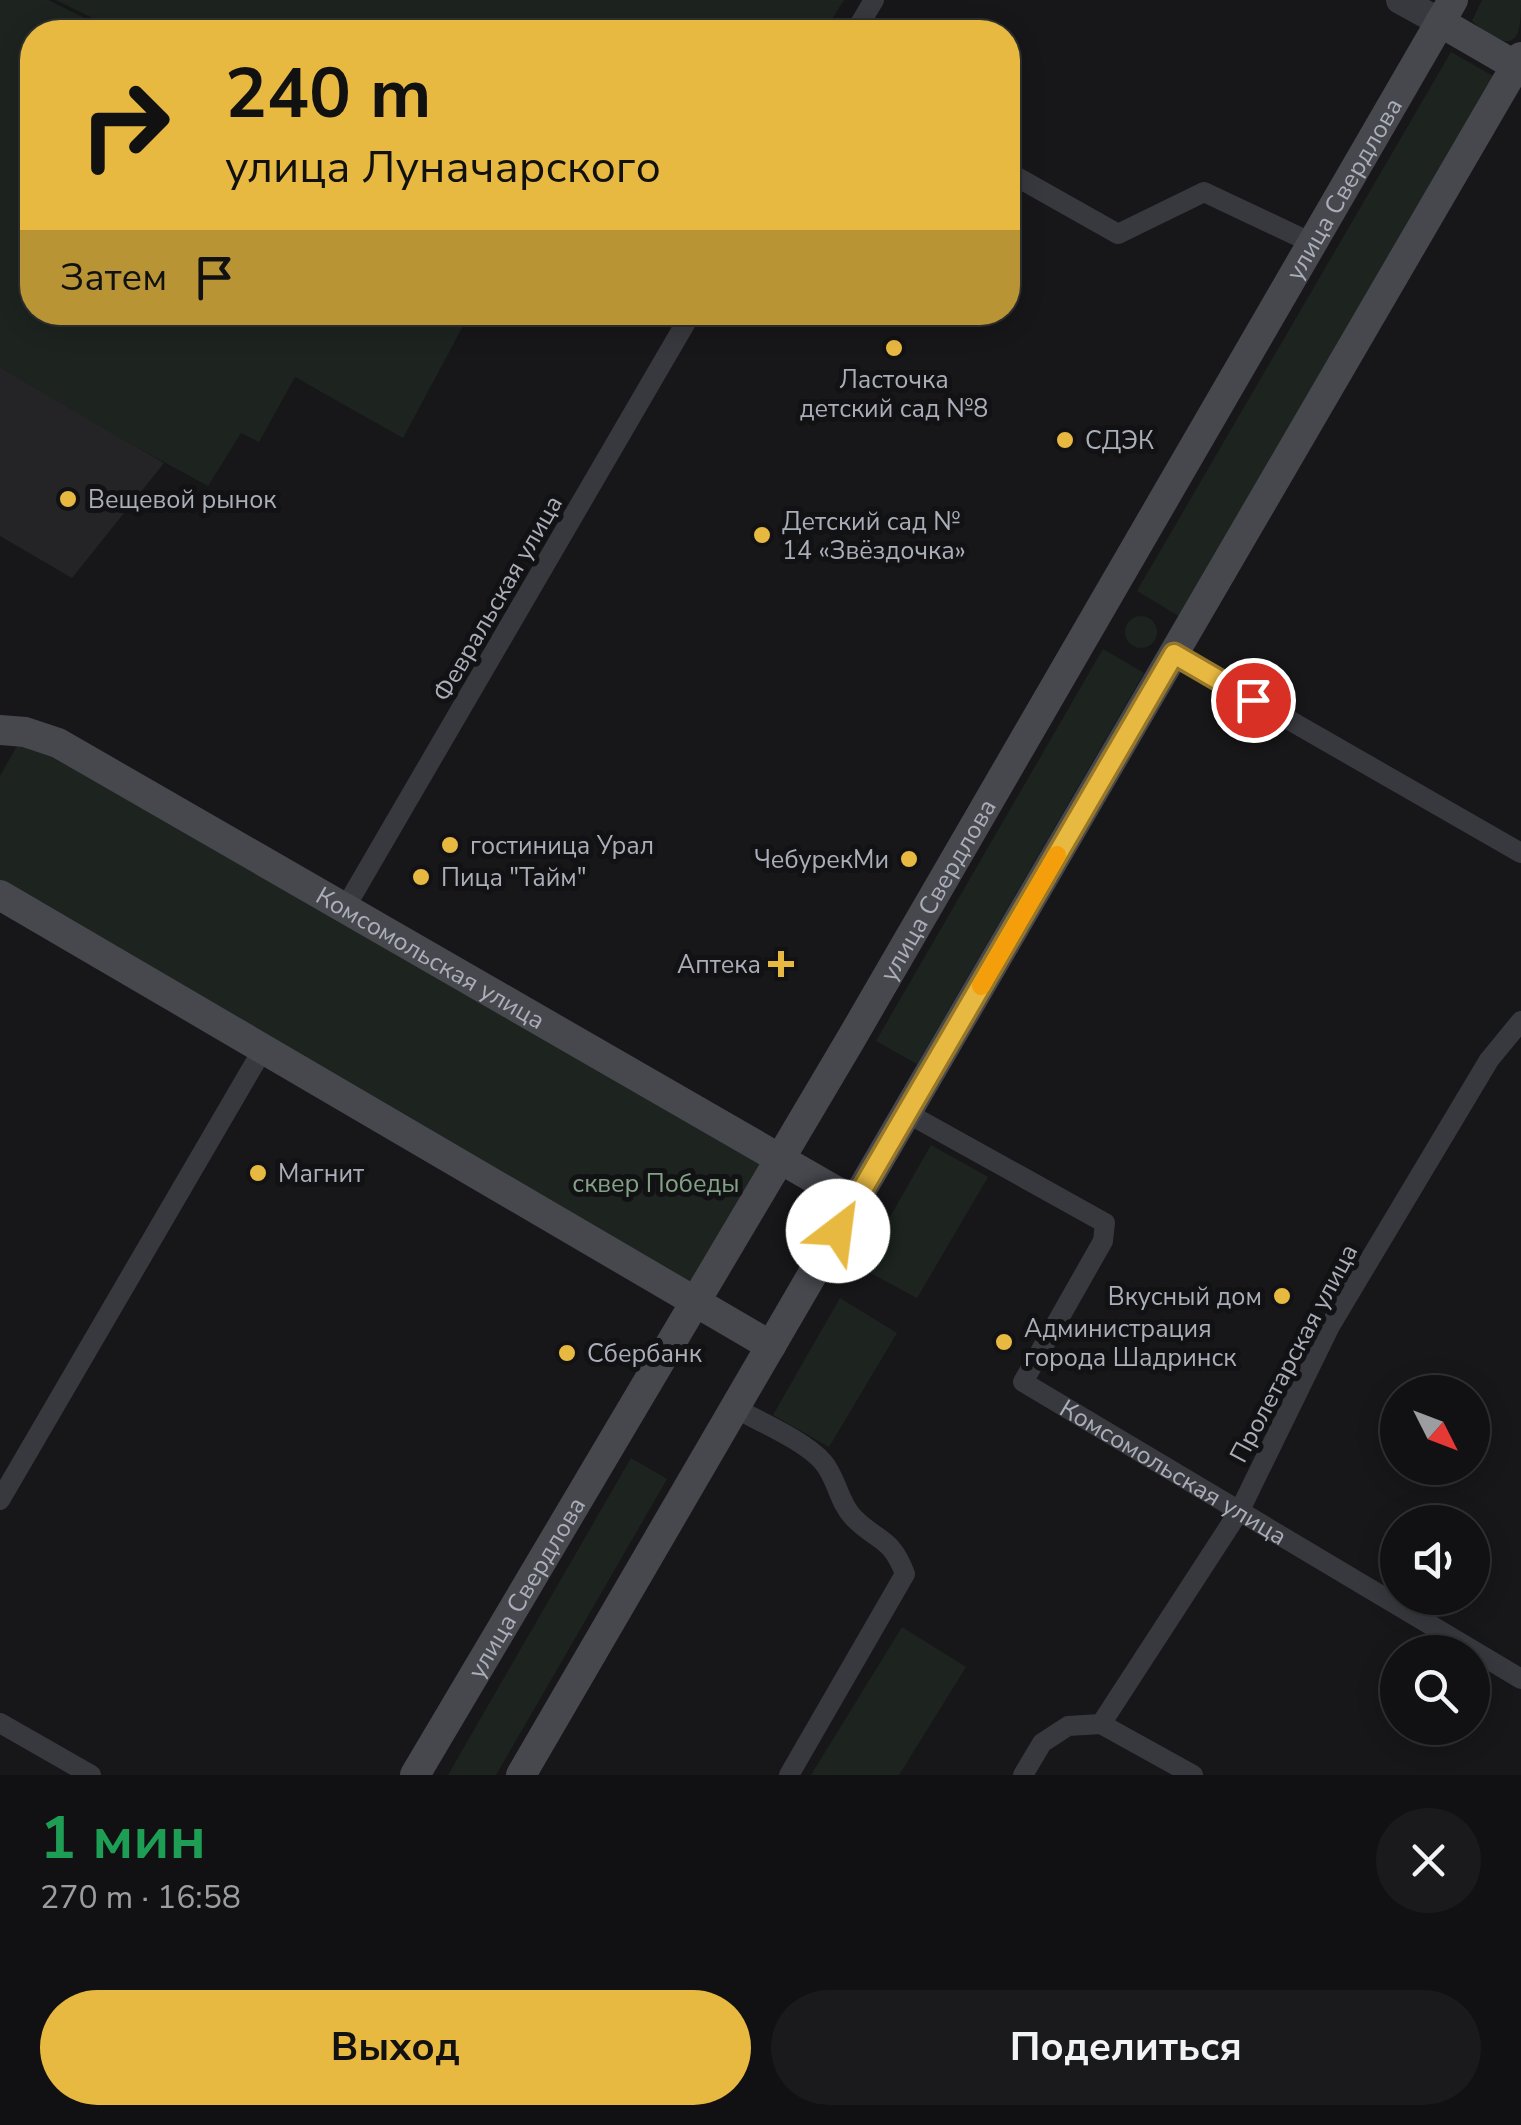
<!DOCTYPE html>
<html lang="ru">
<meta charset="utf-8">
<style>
:root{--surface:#111113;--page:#1a1a1c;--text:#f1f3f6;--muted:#9c9da0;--line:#303133;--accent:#e8b941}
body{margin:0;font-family:"Nunito Sans",sans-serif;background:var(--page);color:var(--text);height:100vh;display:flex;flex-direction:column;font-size:38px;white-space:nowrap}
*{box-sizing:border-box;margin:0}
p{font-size:32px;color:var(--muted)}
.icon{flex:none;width:55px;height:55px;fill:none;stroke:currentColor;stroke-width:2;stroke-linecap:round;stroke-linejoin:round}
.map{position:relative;height:1775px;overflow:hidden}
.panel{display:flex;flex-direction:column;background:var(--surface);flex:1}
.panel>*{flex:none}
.guide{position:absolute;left:20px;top:20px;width:1000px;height:305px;border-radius:40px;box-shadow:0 5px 25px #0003,0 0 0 2px var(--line);background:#e8b941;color:#111;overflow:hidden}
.needle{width:65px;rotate:132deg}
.controls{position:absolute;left:1380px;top:1375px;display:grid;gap:20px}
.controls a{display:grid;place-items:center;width:110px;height:110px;border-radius:50%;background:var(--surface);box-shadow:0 5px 25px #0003,0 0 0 2px var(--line);font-size:50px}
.pin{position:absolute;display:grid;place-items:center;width:85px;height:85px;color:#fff;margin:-42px;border:5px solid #fff;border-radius:50%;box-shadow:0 2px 10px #0007}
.me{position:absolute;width:110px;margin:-55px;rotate:30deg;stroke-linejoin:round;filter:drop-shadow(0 0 8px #0008)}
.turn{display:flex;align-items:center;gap:35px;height:210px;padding:0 40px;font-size:45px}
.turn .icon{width:130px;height:130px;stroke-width:2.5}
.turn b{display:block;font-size:70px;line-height:85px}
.then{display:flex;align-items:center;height:95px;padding:0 40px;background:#0003;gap:20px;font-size:38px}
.round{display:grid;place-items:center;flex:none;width:105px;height:105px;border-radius:52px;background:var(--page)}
.headline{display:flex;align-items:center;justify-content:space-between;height:170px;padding:0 40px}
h1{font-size:60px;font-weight:700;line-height:75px;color:#1e9e55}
.cta{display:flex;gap:20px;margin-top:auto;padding:20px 40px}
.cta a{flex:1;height:115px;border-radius:60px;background:var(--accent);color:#111;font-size:40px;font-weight:700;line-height:115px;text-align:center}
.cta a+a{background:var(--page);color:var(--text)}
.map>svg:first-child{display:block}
</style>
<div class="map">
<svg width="1521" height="1775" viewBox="0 0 1521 1775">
<rect width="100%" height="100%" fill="#171719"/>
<!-- built -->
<path fill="#242326" d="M0 367 164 463 72 578 0 536Z"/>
<!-- green -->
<path fill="#1d241f" d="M0 0H48L113 32H32V312L470 313 403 438 295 377 259 442 241 433 208 486 111 433 0 367Z
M56 0H844L824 32H121Z
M1482 0H1521C1521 22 1521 55 1492 35 1484 31 1478 27 1472 21Z
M1451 52 1493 76 1179 616 1137 591Z
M1125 632a16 16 0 1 1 32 0a16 16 0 1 1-32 0Z
M1103 649 1144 673 917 1064 876 1041Z
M25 732 780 1158 696 1302 0 895V776Z
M931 1145 988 1177 917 1298 861 1268Z
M840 1298 897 1333 829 1447 773 1415Z
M631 1458 667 1479 496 1775H448Z
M902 1627 966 1667 899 1775H811Z"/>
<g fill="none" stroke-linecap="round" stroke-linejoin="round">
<!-- minor -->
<g stroke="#38393e" stroke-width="20">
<path d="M855 32 874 0"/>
<path d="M1008 172 1118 234 1204 192 1312 243"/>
<path d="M1174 654 1521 853"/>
<path d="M345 908 692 312"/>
<path id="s1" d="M907 1113 1105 1223 1103 1241 1023 1382 1521 1679"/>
<path d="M735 1408C760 1422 805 1441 823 1462 837 1478 838 1501 853 1517 877 1542 891 1536 905 1574L789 1775"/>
<path d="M0 1500 263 1049"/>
<path d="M0 1723 91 1775"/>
<path d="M1101 1724 1240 1510 1330 1326 1489 1060 1521 1021"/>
<path d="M1101 1724 1193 1775"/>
<path d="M1023 1775 1042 1743 1068 1726 1101 1724"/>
</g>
<!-- tertiary -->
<path stroke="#38393e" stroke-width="28" d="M1400 0 1440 22"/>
<!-- secondary -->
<g stroke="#47484e" stroke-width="30">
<path d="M1440 22 1516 66"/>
<path id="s2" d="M0 730 25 732 58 743 855 1202"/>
<path d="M0 895 771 1346"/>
<path id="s3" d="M415 1775 851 1039 1453 0"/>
<path d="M521 1775 1521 57"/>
</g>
</g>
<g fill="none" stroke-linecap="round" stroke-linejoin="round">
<defs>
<path id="route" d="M838 1231 1174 654 1253 700"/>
</defs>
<!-- route casing -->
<use href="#route" stroke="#97782a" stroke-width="25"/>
<!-- route -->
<use href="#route" stroke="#e8b941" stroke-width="18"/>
<!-- slow -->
<path stroke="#f59e0b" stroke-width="18" d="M981 986 1057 855"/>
</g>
<!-- markers -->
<g fill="#e8b941" stroke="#121214" stroke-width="4">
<circle cx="894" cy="348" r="10"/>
<circle cx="1065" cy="440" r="10"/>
<circle cx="68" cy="499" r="10"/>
<circle cx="762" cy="535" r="10"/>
<circle cx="450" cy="845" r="10"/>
<circle cx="909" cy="859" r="10"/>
<circle cx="421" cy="877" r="10"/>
<path d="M776 949h10v10h10v10h-10v10h-10v-10h-10v-10h10z"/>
<circle cx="258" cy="1173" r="10"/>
<circle cx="1282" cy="1296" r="10"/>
<circle cx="1004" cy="1342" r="10"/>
<circle cx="567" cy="1353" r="10"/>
</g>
<g text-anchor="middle" stroke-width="10" stroke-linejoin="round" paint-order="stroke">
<!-- street labels -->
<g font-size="25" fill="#aaaeb8" stroke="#121214">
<text dy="9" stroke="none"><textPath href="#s3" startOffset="1838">улица Свердлова</textPath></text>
<text transform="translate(497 598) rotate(-60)" y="9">Февральская улица</text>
<text dy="9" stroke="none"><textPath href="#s3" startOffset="1028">улица Свердлова</textPath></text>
<text dy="9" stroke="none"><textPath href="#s2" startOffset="490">Комсомольская улица</textPath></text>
<text transform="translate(1293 1353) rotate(-62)" y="9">Пролетарская улица</text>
<text dy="9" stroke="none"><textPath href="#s1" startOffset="582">Комсомольская улица</textPath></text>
<text dy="9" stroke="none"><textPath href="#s3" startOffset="218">улица Свердлова</textPath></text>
</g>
<!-- poi labels -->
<g font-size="25" fill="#aaaeb8" stroke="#121214" text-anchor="start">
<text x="894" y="388" text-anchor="middle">Ласточка<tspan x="894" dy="29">детский сад №8</tspan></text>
<text x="1085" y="449">СДЭК</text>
<text x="88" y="508">Вещевой рынок</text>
<text x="782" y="530">Детский сад №<tspan x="782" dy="29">14 «Звёздочка»</tspan></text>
<text x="470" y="854">гостиница Урал</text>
<text x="889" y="868" text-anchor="end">ЧебурекМи</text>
<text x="441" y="886">Пица "Тайм"</text>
<text x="761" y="973" text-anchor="end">Аптека</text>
<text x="278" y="1182">Магнит</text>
<text x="1262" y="1305" text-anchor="end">Вкусный дом</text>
<text x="1024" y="1337">Администрация<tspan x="1024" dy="29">города Шадринск</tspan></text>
<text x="587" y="1362">Сбербанк</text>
</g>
<!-- park labels -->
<g font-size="25" fill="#82a286" stroke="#121214">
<text x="656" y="1192">сквер Победы</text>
</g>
</g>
</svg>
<div class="controls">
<a><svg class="needle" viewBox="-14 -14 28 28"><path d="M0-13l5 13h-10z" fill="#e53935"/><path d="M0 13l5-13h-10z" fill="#9c9da0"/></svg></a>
<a><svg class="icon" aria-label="sound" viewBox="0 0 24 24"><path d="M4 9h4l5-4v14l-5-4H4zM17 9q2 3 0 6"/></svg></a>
<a><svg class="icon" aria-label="search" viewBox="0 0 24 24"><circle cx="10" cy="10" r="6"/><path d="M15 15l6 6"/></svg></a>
</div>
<div class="pin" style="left:1253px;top:700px;background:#d93025"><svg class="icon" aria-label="arrive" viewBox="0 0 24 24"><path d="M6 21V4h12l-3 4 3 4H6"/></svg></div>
<svg class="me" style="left:838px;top:1231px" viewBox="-20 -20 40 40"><circle r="19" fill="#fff"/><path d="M0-13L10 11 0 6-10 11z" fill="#e8b941"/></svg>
<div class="guide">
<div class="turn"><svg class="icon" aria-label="right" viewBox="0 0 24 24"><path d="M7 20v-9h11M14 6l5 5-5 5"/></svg><div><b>240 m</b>улица Луначарского</div></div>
<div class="then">Затем<svg class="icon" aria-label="arrive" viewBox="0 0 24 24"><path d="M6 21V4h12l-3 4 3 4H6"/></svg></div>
</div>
</div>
<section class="panel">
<div class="headline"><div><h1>1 мин</h1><p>270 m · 16:58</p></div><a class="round"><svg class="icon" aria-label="close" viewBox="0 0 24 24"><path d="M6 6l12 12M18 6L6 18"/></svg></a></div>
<div class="cta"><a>Выход</a><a>Поделиться</a></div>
</section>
